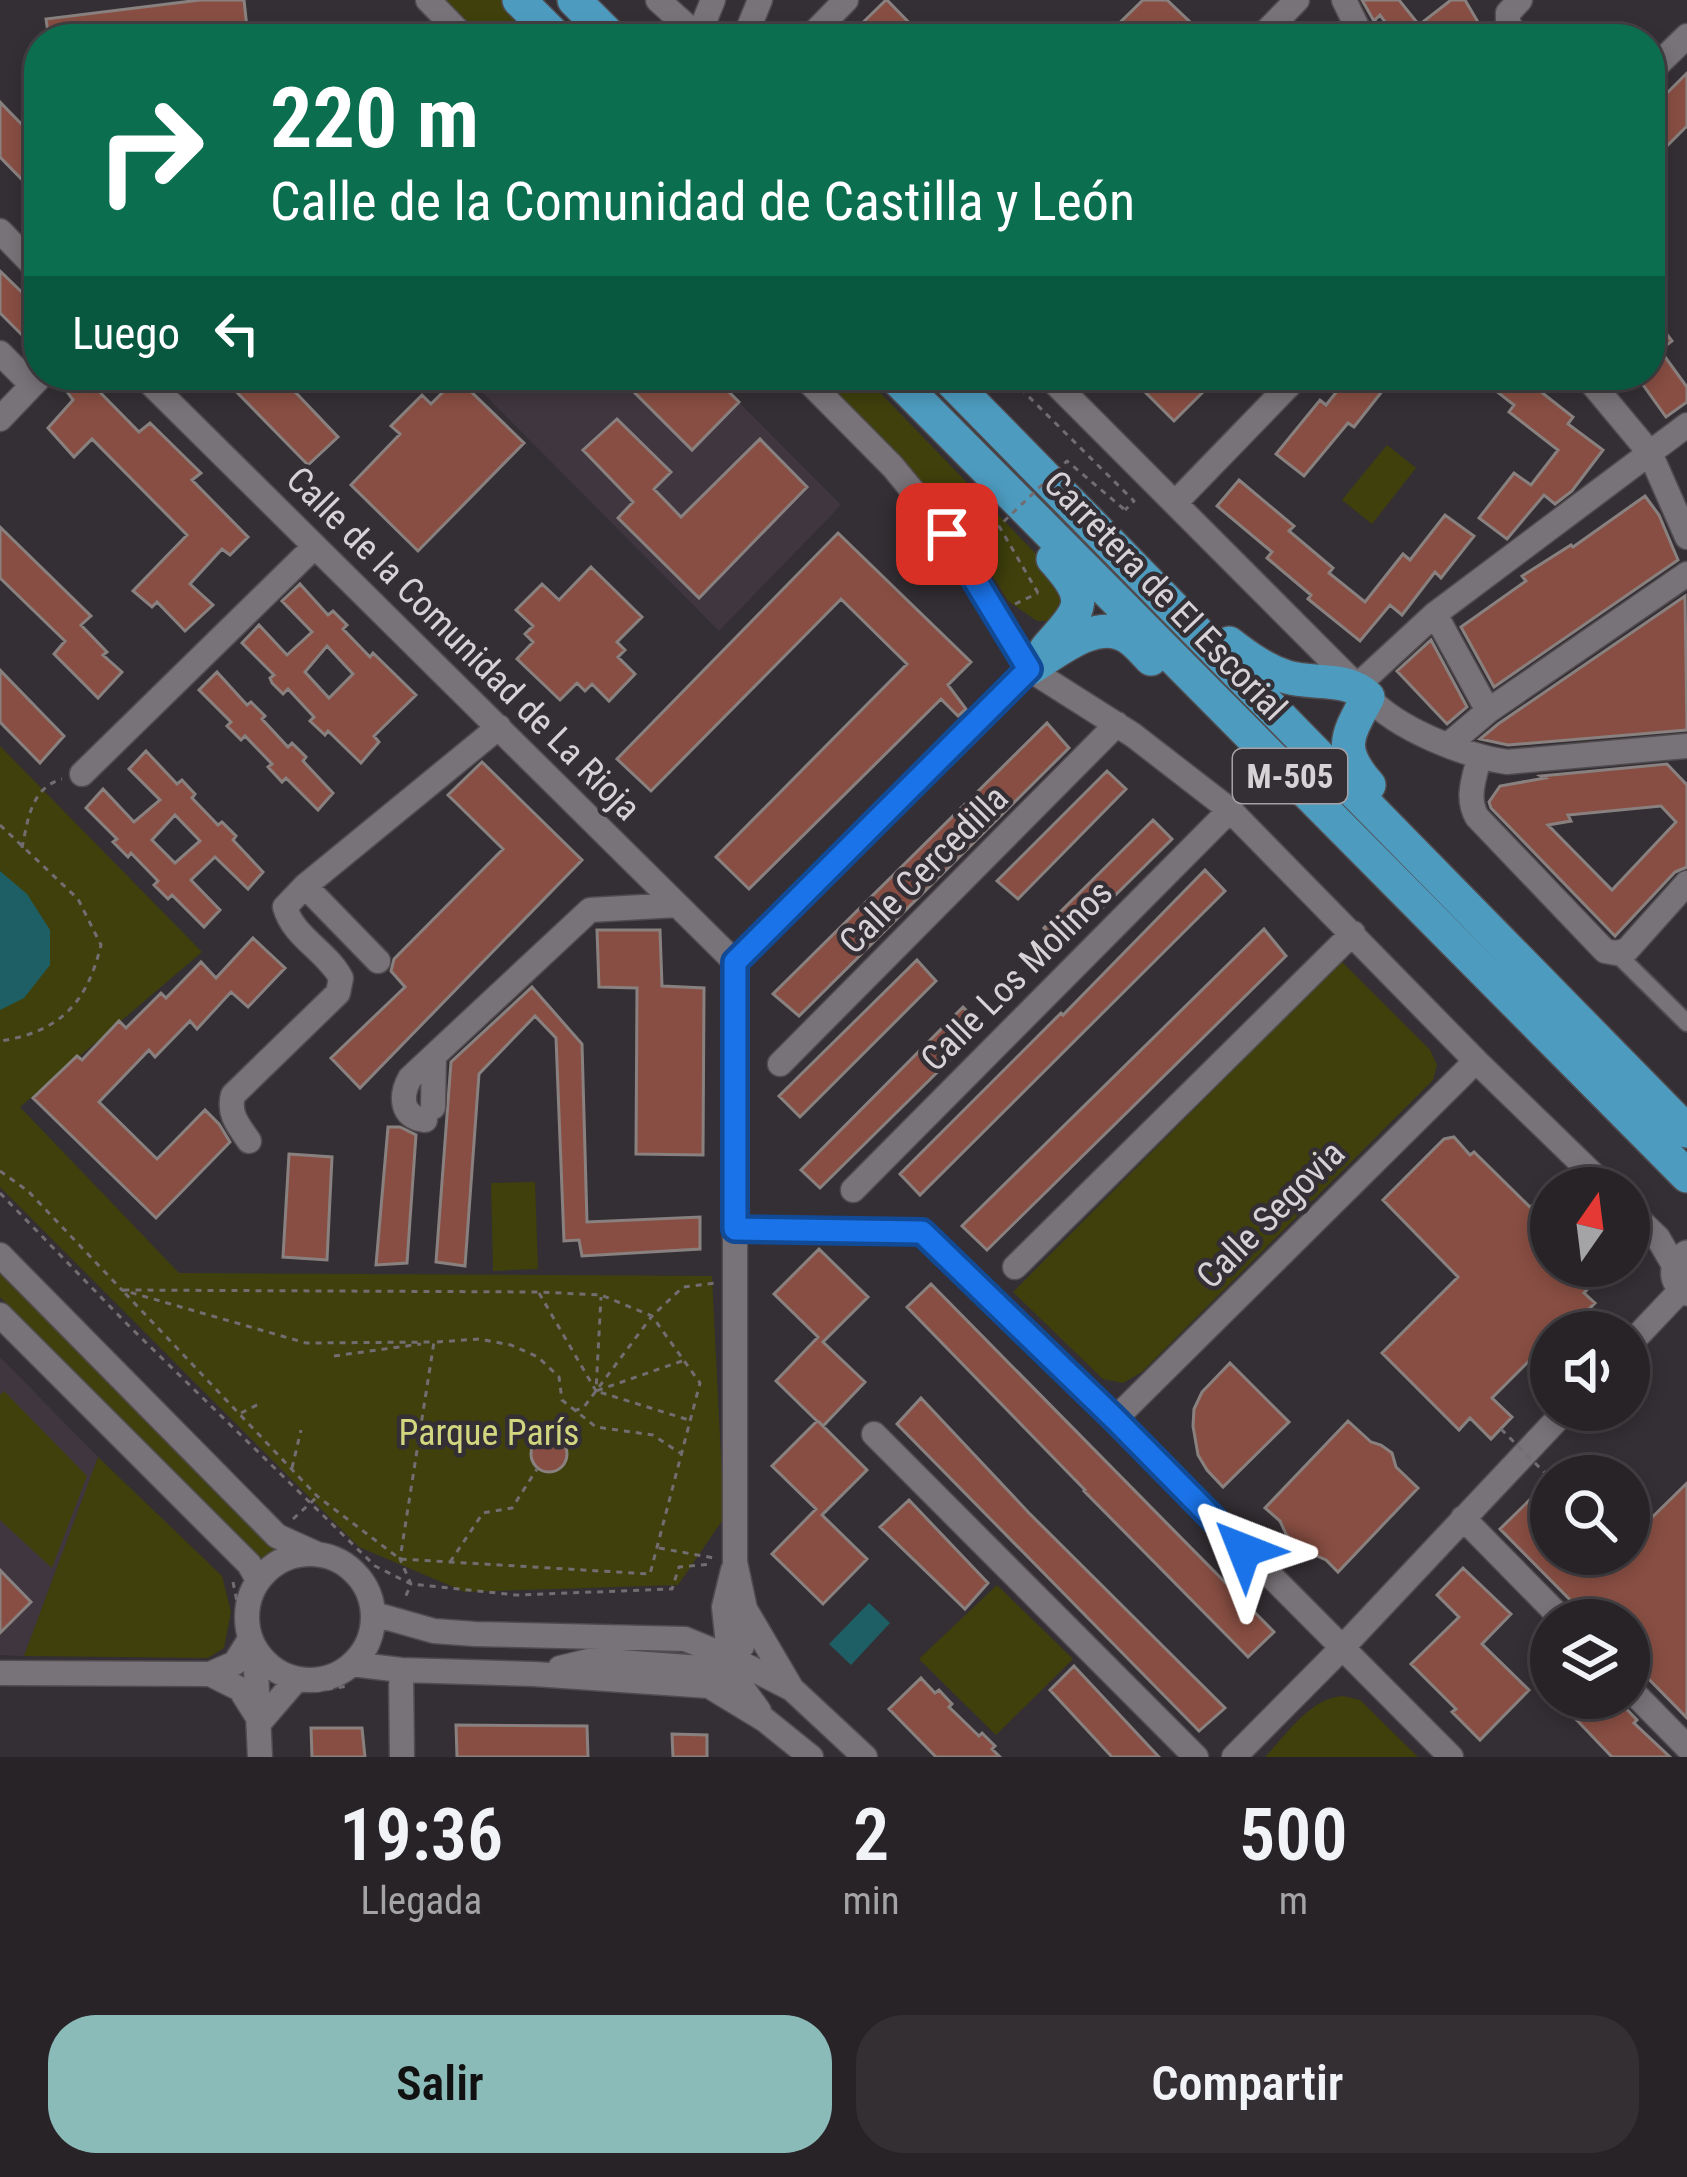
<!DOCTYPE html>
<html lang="es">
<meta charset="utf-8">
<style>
:root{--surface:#272327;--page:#332f33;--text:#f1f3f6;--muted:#a4a4a7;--line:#434044;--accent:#8bbbb9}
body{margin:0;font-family:"Roboto Condensed",sans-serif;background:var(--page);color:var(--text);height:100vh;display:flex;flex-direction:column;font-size:45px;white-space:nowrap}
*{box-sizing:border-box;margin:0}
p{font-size:39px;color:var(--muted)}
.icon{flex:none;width:66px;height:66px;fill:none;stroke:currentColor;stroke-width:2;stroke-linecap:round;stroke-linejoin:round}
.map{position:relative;height:1757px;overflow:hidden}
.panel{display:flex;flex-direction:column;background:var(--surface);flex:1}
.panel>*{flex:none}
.guide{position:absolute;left:24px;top:24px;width:1641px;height:366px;border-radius:48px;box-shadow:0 6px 18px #0003,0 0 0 3px var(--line);background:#0b6e4f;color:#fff;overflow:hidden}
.needle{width:78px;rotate:14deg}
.buttons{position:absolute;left:1530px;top:1167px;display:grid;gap:24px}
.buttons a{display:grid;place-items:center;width:120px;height:120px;border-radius:50%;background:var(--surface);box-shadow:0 6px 18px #0003,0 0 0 3px var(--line);font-size:60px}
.pin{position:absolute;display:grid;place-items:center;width:102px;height:102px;color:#fff;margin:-51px;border-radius:24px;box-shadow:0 6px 18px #0006}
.me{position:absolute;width:132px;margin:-66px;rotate:315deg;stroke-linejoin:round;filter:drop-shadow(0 0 9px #0008)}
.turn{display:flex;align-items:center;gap:42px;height:252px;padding:0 48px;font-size:54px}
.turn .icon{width:156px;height:156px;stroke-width:2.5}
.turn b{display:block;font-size:84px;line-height:102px}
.then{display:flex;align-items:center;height:114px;padding:0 48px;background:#0003;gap:24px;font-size:45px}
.eta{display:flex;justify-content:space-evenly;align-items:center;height:204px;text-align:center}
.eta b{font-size:72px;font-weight:600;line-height:84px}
.primary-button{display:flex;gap:24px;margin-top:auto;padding:24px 48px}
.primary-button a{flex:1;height:138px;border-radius:48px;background:var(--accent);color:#111;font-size:48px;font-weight:600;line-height:138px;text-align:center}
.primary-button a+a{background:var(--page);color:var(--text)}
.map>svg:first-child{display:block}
</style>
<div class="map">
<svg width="1687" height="1757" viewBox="0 0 1687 1757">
<rect width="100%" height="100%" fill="#342f34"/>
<!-- built -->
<path fill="#40363f" d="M465 375H712L841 505 719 631Z
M0 1357 98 1457 24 1656 0 1655Z"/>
<!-- green -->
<path fill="#3f400c" d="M445 0H502L541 39H483Z
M817 375H863L1067 586 1058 621H1037L1008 601 979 553 906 468Z
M1387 445 1416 468 1372 524 1342 500Z
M0 746 202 952 20 1107 179 1273 712 1276 724 1518 678 1585 465 1592 359 1547 0 1187Z
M1341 961 1430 1050 1437 1065 1433 1080 1142 1372 1123 1383 1103 1379 1013 1292Z
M535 1182 538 1269 493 1271 491 1183Z
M0 1271 281 1554 266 1567 0 1297Z
M4 1391 87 1476 52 1568 0 1520V1395Z
M98 1457 222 1576 231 1612 224 1648 208 1658 24 1656Z
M997 1585 1073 1659 996 1735 919 1659Z
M1343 1696 1360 1700 1418 1757H1265C1287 1734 1310 1698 1343 1696Z"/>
<!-- water -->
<path fill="#1e5f65" d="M0 871 27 894 50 930V965L24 998 0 1010Z
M869 1603 890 1623 851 1665 829 1644Z"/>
<!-- building -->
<path fill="#884e43" stroke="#89817f" stroke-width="3" fill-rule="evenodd" d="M200 0H244L248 37 49 39 46 19Z
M886 0H887L925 39H846Z
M1143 0H1167L1208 39H1103Z
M1362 0H1399L1419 25 1451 0H1465L1488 39H1398L1380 15 1374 21Z
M1687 73V126L1650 163V110Z
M0 102 39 142V197L0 157Z
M0 271 39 309V352L0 313Z
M1650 312 1672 341 1660 350 1687 387V402L1666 417 1636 375H1650Z
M220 375H279L338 437 308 465Z
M617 375H712L739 402 692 450Z
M1128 375H1220L1174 421Z
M1350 375H1395L1354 427 1348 423 1304 476 1276 454 1320 400 1326 405Z
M1476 375H1538L1531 384 1573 417 1568 424 1603 450 1572 491 1555 504 1544 495 1507 539 1479 518 1514 473 1531 485 1558 450 1509 412 1514 405Z
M86 378 139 432 150 423 201 473 192 480 248 537 230 555 222 549 190 584 213 605 185 631 157 602 152 607 133 591 187 535 92 439 74 457 48 428 73 400 68 393Z
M457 378 524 443 418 551 351 485 400 434 391 426 422 395 431 404Z
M617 419 671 472 654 489 681 517 760 439 807 487 699 598 618 518 633 502 583 450Z
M1239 480 1294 526 1289 531 1333 568 1329 573 1365 602 1403 554 1410 560 1445 515 1474 536 1441 578 1435 572 1402 615 1390 605 1360 641 1308 599 1311 595 1267 558 1272 552 1217 506Z
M1645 496 1659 515 1678 560 1494 687 1461 627 1526 581 1522 576 1571 545 1573 547Z
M0 527 91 616 81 625 107 652 103 655 122 672 98 698 54 654 65 641 0 578Z
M838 533 971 662 948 685 966 709 958 716 941 699 749 889 716 857 907 664 841 599 651 791 617 759Z
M591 567 642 617 617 642 625 650 618 657 635 674 609 701 592 684 585 691 577 683 560 700 517 659 533 642 525 634 533 626 516 610 542 584 559 600Z
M300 584 328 615 333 611 347 625 343 629 370 657 373 653 416 695 374 736 379 742 361 763 328 731 325 735 310 721 314 717 288 689 283 694 272 683 270 678 274 675 242 643 259 625 287 655 312 632 282 601ZM327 646 353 674 329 698 305 672Z
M1685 596 1687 730 1508 745 1480 739 1498 724Z
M1431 640 1467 707 1447 724 1397 671Z
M0 670 64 736 40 763 0 722Z
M217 672 247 705 251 702 265 716 262 719 288 747 292 743 306 757 303 761 333 793 318 810 286 778 282 782 268 767 272 764 245 736 241 740 227 726 231 722 199 690Z
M1047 723 1069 748 799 1016 773 994Z
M146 751 177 784 182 780 195 794 192 798 218 825 222 822 236 836 233 840 263 872 248 889 215 857 191 880 220 910 204 927 172 895 168 899 154 885 158 881 131 853 128 857 113 842 117 839 86 808 103 789 134 822 160 800 129 769ZM175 815 200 841 175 863 152 840Z
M482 762 582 860 360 1088 331 1058 405 987 391 971 394 959 503 849 448 795Z
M1667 764 1687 785V867L1675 872 1615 936 1491 808 1489 802 1500 786 1545 778 1541 776ZM1661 806 1676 822 1612 890 1548 825 1571 821 1568 815Z
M1107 771 1126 789 1018 899 997 881Z
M1153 820 1172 839 1064 946 1044 928Z
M1205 870 1225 891 920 1195 900 1174 1061 1013 1063 1015Z
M1264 929 1286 956 987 1250 962 1226Z
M597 930H660L662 986 704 988 703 1155 636 1154 637 988 599 987Z
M253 938 285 968 248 1007 231 992 197 1029 190 1021 155 1057 149 1050 99 1102 157 1159 205 1110 219 1124 230 1142 156 1218 33 1098 77 1056 82 1060 119 1021 126 1028 161 993 166 998 201 962 216 978Z
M917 960 936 981 800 1117 779 1096Z
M532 987 582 1044 587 1222 700 1217V1249L582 1256 579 1240 564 1241 556 1038 535 1016 479 1074 465 1266 436 1262 451 1062Z
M963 1007 983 1027 820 1188 801 1170Z
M388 1127H400L416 1135 407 1263 376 1265Z
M1454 1137 1470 1155 1474 1152 1530 1207 1537 1202 1551 1215V1266H1577L1595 1281 1584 1293 1595 1303 1566 1332H1551V1347L1540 1358 1536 1354 1492 1398 1512 1417 1491 1439 1470 1418 1459 1430 1382 1353 1458 1277 1383 1200 1444 1139Z
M289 1154 332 1157 327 1260 283 1257Z
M819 1249 868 1297 823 1342 865 1382 823 1426 818 1421 867 1470 822 1515 867 1559 823 1604 772 1554 816 1509 772 1466 817 1421 776 1381 818 1337 774 1294Z
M931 1284 1274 1632 1248 1657 1084 1491 1085 1490 907 1307Z
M1230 1363 1289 1422 1223 1487 1207 1470 1198 1455 1193 1426 1194 1409 1202 1392Z
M921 1398 1029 1513 1225 1708 1199 1731 897 1424Z
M1348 1421 1371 1442 1381 1445 1392 1453 1396 1467 1418 1488 1338 1572 1326 1560 1297 1547 1286 1534 1280 1521 1265 1508Z
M531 1454a18 18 0 1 1 36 0a18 18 0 1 1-36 0Z
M1551 1479V1554H1629V1540L1687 1483V1718L1629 1659V1620H1590L1500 1529Z
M909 1500 988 1583 965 1609 880 1527Z
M1463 1568 1511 1614 1482 1644 1529 1690 1480 1740 1452 1712 1456 1709 1411 1664 1459 1617 1437 1595Z
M0 1570 31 1602 0 1633Z
M1074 1666 1159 1757H1112L1050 1690Z
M921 1678 935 1693 939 1690 952 1704 949 1707 979 1736 982 1733 995 1746 992 1749 1000 1757H936L889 1709Z
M1564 1698H1616L1637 1720 1634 1723 1670 1757H1612L1569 1712 1574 1708Z
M456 1725 587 1726 588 1757H457Z
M311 1728H362L365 1757H312Z
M672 1734 707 1735V1757H673Z"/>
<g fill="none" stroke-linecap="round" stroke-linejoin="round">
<defs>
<path id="pedestrian" d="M1616 953 1687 1023"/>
<path id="minor" d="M428 0 466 39
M658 0 701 39
M1344 0 1363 39
M698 37 713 0
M744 39 760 0
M808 39 846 0
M1259 39 1297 0
M1517 39 1508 22V13L1520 0
M1650 72 1687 36
M0 231 39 271
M0 353 32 385
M142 375 735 962
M802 375 893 467 948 534 1029 669 1133 735 1230 810 1476 1061 1607 1188
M1047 375 1357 686 1435 614 1687 425
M1585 375 1650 453 1687 537
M0 419 42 375
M1176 502 1299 375
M1435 614 1488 711
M1368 697C1397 729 1465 756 1507 762L1687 746
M1448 745 1488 711 1687 574
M1479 758C1474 779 1466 798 1477 817L1605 951 1616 953 1627 950 1687 883
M82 774 314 547
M305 886 378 961
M780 1064 1117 724
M433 1107 434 1056
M425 1120C401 1118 400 1096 410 1078L590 910 677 905
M249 1141C238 1125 228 1114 233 1095L338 993 341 978C327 951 293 937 285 907L305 886 499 727
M853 1190 1230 810
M1629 1210 1658 1238 1675 1267
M735 1229 922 1232 1115 1419 1451 1757
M0 1255 277 1536 317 1554
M1015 1267 1353 933
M0 1315 249 1564 258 1580
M1629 1345 1682 1289
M1115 1419 1476 1061
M874 1434 1196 1757
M1463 1518 1563 1620
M247 1617a63 63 0 1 1 126 0a63 63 0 1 1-126 0Z
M733 1570 724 1607 731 1672 759 1711
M374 1614 434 1631 475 1634 685 1639 729 1657 792 1689 865 1757
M255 1649 260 1757
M352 1664 401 1670 534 1674 709 1686 765 1720 811 1757
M560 1668 593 1660 715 1669 742 1646 745 1609
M401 1670 402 1757
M0 1673 210 1674 235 1663 250 1639
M210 1674 240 1689 259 1719
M1629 1688 1687 1747
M792 1689 745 1609 735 1562V962L1029 669
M260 1722 297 1679
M1234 1757 1342 1648 1566 1410"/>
<path id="tertiary" d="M1687 1254C1671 1264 1670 1282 1687 1292"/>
<path id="trunk" d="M519 0 558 39
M574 0 613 39
M893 375 1687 1176
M945 375 1687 1131
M1229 643C1247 657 1265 670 1287 677 1314 685 1347 676 1368 697 1347 736 1337 749 1369 785
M1046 649C1081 609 1092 602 1053 559
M1029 669C1056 653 1097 616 1129 638 1137 643 1144 652 1151 659"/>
</defs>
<!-- pedestrian casing -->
<use href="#pedestrian" stroke="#504b4f" stroke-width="20"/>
<!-- minor casing -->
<use href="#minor" stroke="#504b4f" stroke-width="27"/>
<!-- tertiary casing -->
<use href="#tertiary" stroke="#504b4f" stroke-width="30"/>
<!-- trunk casing -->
<use href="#trunk" stroke="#504b4f" stroke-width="36"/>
<!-- path -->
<path stroke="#726d71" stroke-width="3" stroke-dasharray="6 6" stroke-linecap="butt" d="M1006 375 1019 387
M1028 380 1020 388 1134 501 1125 510
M1015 604 1038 593
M0 825 78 899 101 945C87 1003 60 1032 0 1041
M22 848C28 819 31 788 62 779
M0 1171 28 1191 122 1290 306 1343 434 1342 400 1559 411 1584 404 1600
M0 1193 128 1325 375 1566 411 1584 516 1595 672 1589 679 1567 713 1564
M539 1293 596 1391 601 1297
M437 1342 479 1339 511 1345 538 1357 559 1377 562 1400 596 1427 653 1435 680 1453
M334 1356 421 1344
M682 1361 596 1391 689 1420
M574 1411 584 1407 652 1316 700 1383 650 1574 400 1559 317 1496 122 1290 538 1292 601 1295 652 1316 683 1287 715 1283
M241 1413 261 1403
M292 1468 301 1430
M293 1519 317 1497
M659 1548 714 1558
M450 1562 483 1513 512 1508 537 1469
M233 1582 239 1612 237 1619
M315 1691 348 1686"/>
<!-- pedestrian -->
<use href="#pedestrian" stroke="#787378" stroke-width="16"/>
<!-- minor -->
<use href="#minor" stroke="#787378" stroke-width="24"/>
<!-- tertiary -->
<use href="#tertiary" stroke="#787378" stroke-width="27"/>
<!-- trunk -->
<use href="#trunk" stroke="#4d9cc0" stroke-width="33"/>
<!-- path-bridge -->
<path stroke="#726d71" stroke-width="3" stroke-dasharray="6 6" stroke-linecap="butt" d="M1038 593 999 526 1067 461 1125 510
M1501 1429 1551 1479"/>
</g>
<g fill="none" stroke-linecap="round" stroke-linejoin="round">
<defs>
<path id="route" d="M947 534 1029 669 735 962V1229L922 1232 1115 1419 1244 1550"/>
</defs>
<!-- route casing -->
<use href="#route" stroke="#114b97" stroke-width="30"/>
<!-- route -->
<use href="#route" stroke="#1a73e8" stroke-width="21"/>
</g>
<g text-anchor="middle" stroke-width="9" stroke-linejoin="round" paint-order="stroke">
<!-- shield labels -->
<rect fill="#342f34" stroke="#a5a1a5" stroke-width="3" x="1233" y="749" width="114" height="54" rx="9"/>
<g font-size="33" font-weight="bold" fill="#d6d2d5">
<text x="1290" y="788">M-505</text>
</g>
<!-- street labels -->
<g font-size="36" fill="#d6d2d5" stroke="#342f34">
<text transform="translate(1166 595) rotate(46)" y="13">Carretera de El Escorial</text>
<text transform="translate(464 643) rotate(45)" y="13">Calle de la Comunidad de La Rioja</text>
<text transform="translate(923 869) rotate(-45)" y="13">Calle Cercedilla</text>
<text transform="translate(1016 975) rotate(-45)" y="13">Calle Los Molinos</text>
<text transform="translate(1270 1214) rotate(-45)" y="13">Calle Segovia</text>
</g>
<!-- park labels -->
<g font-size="36" fill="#d2d77f" stroke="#342f34">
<text x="489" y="1445">Parque París</text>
</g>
</g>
</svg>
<div class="buttons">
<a><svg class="needle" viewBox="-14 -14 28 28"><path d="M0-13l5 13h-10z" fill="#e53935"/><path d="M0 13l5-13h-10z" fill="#a4a4a7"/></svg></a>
<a><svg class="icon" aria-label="sound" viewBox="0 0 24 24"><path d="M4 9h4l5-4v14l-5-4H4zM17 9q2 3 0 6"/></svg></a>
<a><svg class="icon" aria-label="search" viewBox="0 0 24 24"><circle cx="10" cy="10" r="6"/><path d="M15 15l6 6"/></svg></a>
<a><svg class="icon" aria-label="layers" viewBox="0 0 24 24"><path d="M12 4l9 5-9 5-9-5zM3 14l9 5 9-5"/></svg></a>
</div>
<div class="pin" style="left:947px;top:534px;background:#d93025"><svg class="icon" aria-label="arrive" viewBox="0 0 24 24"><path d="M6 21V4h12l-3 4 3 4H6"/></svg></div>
<svg class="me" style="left:1244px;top:1550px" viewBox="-20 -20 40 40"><path d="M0-17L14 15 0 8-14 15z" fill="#1a73e8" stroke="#fff" stroke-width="4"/></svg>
<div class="guide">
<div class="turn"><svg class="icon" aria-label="right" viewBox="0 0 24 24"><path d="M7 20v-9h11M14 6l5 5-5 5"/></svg><div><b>220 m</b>Calle de la Comunidad de Castilla y León</div></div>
<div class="then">Luego<svg class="icon" aria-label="left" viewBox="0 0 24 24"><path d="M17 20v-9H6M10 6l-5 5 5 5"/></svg></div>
</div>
</div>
<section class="panel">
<div class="eta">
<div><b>19:36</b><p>Llegada</p></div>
<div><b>2</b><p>min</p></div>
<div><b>500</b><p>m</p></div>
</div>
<div class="primary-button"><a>Salir</a><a>Compartir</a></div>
</section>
